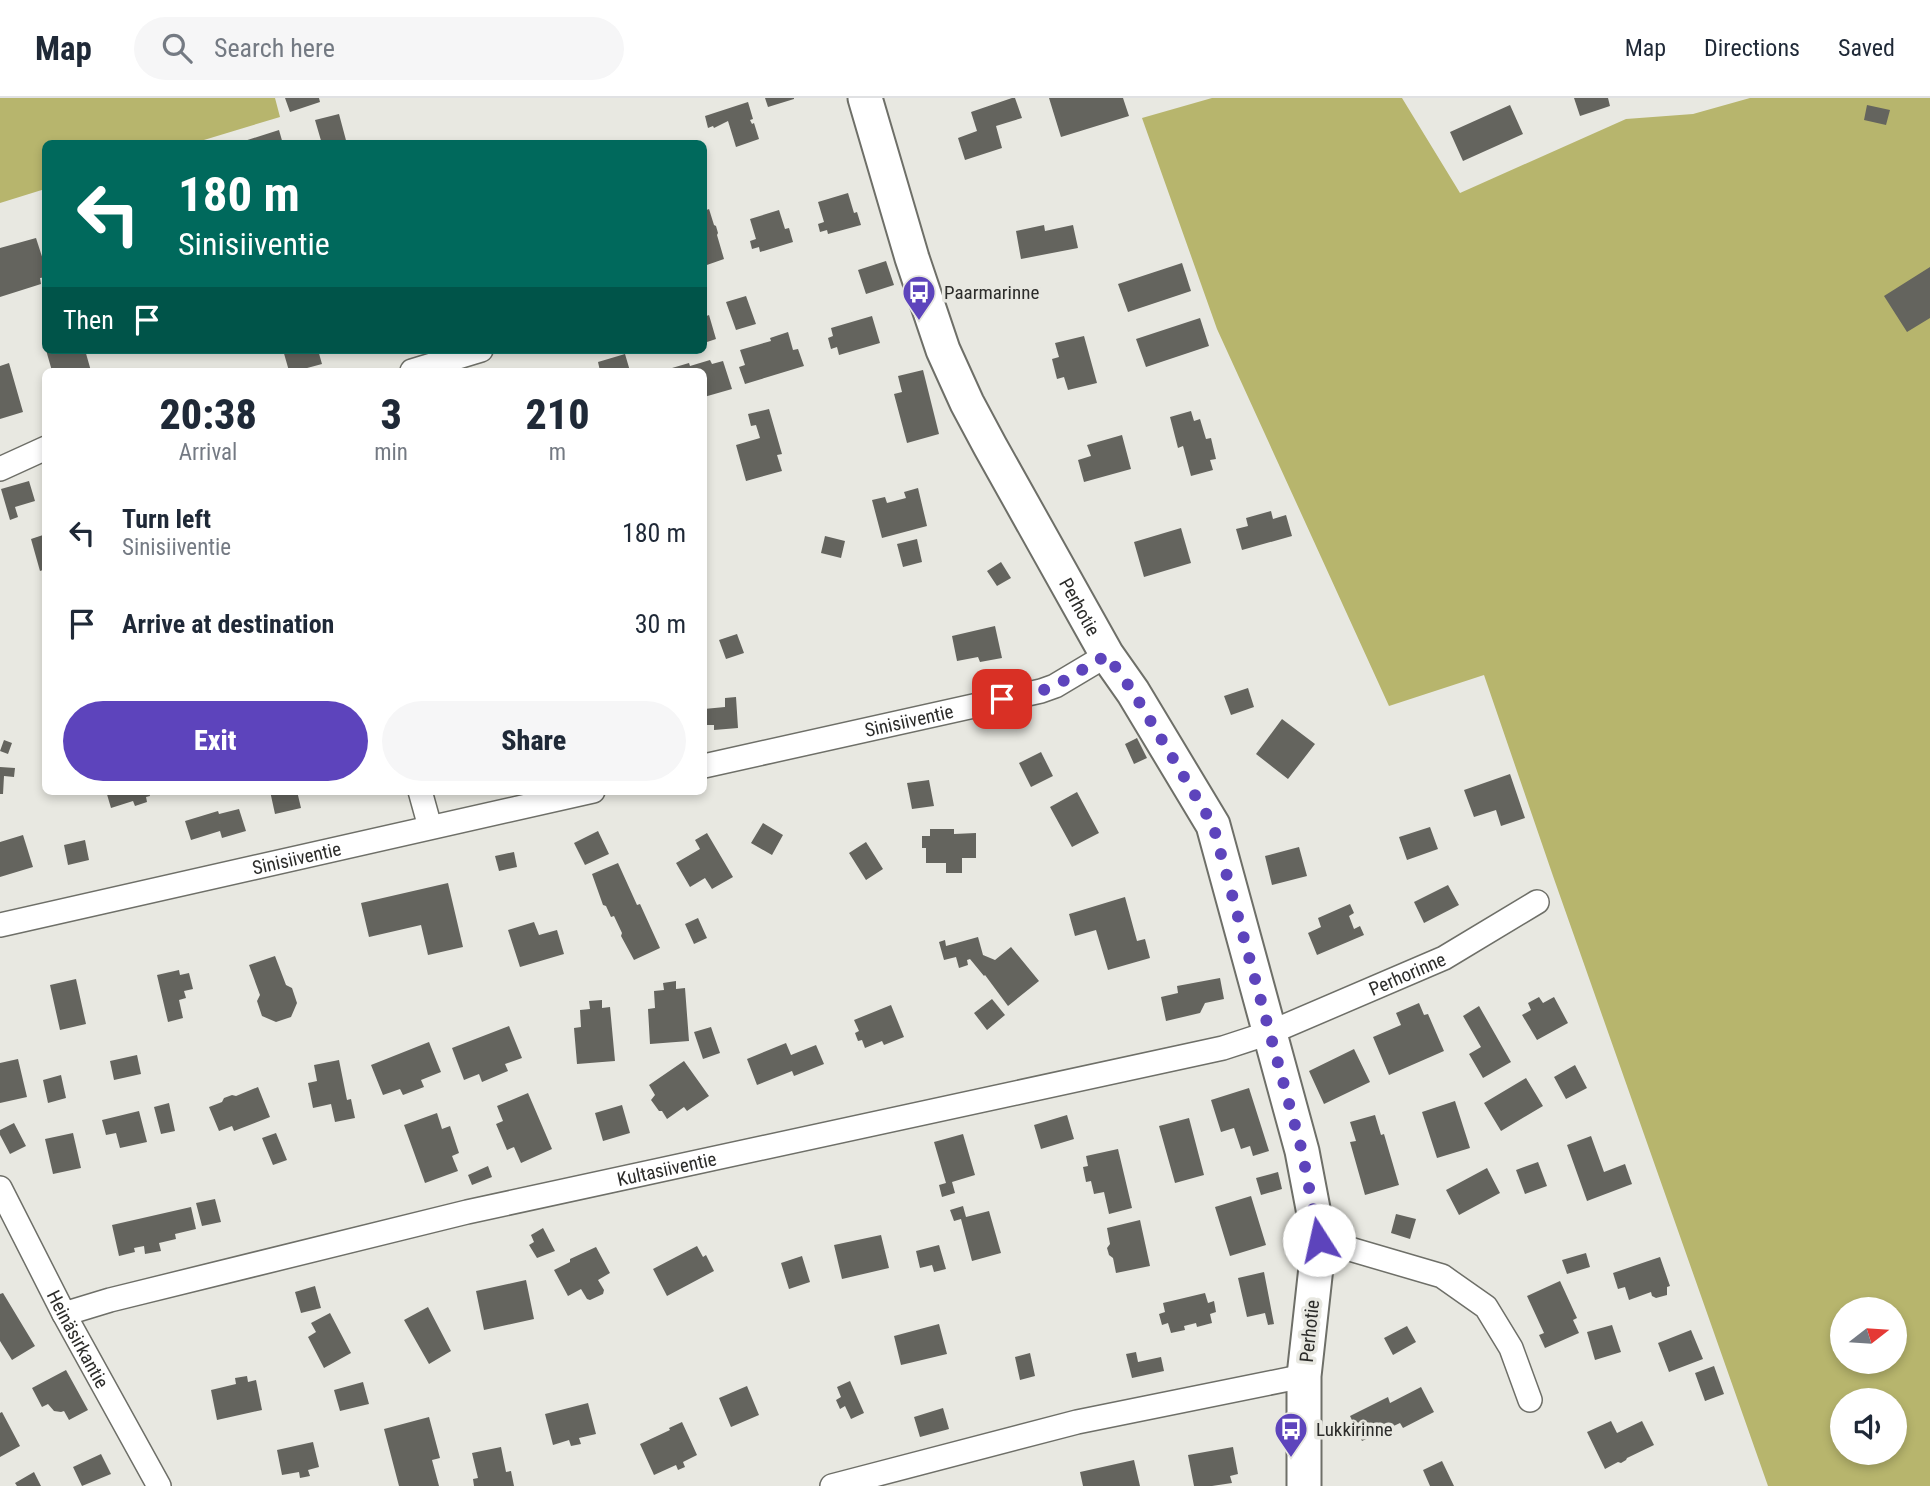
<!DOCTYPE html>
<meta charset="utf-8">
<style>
:root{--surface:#fff;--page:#f6f6f7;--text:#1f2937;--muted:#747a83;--line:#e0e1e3;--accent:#5d44bc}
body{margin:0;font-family:"Roboto Condensed",sans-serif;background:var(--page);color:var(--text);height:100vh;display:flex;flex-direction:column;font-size:26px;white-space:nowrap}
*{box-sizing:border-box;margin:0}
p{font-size:23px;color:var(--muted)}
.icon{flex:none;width:38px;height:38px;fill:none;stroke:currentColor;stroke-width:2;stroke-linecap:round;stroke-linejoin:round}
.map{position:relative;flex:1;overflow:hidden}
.side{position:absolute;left:42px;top:270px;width:665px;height:427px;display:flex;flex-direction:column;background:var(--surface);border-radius:10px;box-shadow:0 4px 10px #0003}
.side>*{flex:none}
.banner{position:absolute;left:42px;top:42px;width:665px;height:214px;border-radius:10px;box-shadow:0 4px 10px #0003;background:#00695c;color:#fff;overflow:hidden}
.needle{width:46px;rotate:73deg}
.buttons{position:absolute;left:1830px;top:1199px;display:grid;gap:14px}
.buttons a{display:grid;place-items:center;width:77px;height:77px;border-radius:50%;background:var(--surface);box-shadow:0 4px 10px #0003;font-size:35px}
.pin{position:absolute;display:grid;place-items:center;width:60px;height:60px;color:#fff;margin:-30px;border-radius:14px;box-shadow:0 4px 10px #0006}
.me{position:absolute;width:77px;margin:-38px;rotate:350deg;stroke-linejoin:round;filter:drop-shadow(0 0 5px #0008)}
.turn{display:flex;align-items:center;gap:24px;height:147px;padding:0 21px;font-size:32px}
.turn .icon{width:91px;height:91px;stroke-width:2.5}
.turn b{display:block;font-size:49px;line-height:60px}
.then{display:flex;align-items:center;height:66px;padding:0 21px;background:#0003;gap:14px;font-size:26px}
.eta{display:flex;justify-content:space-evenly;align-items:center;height:119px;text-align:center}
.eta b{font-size:42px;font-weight:800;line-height:49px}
.button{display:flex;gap:14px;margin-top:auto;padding:14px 21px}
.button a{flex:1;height:80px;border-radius:42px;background:var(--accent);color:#fff;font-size:28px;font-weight:800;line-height:80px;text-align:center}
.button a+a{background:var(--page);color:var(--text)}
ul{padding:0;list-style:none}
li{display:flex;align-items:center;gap:21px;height:91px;padding:0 21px}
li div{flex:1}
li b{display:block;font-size:26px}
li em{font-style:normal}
header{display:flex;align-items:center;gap:42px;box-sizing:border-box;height:98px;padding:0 35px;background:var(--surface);border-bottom:2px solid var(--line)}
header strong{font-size:33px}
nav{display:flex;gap:38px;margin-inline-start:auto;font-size:24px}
.search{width:490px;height:63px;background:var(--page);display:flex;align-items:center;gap:18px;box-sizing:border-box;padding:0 24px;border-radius:38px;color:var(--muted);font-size:26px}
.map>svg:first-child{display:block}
</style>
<header>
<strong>Map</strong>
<div class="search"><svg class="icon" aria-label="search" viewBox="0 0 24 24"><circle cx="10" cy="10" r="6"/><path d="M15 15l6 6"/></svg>Search here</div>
<nav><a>Map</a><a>Directions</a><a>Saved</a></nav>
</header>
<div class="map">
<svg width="1930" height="1388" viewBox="0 0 1930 1388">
<rect width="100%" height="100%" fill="#e8e8e1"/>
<!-- forest -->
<path fill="#b7b56d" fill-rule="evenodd" d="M0 0H275L280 19 194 45 46 46 45 91 0 105Z
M1212 0H1402L1460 95 1626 21 1693 16 1750 0H1930V1388H1768L1553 778 1484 577 1389 608 1217 231 1142 20ZM1843 1211H1895V1264H1843ZM1843 1302H1895V1354H1843Z"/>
<!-- building -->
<path fill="#64645e" d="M285 0H319L320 4 290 14Z
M765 0H794V1L768 9Z
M1012 0H1015L1022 20 996 28 1002 50 965 62 958 40 977 33 971 14Z
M1049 0H1123L1129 18 1061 39Z
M1574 0H1608L1610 8 1580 18Z
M748 4 753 21 750 22 752 26 754 25 759 41 736 49 728 23 714 30 713 28 708 30 705 18Z
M1510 7 1523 36 1463 63 1450 34Z
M1867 7 1890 12 1886 27 1864 22Z
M339 16 347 46H322L315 22Z
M279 32 283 46H238V45Z
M848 95 854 115 857 114 861 127 828 136 827 132 820 134 818 126 824 124 818 104Z
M709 111 714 127 716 128 718 135 717 137 724 161 704 168V113Z
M779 112 785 131 789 130 793 144 760 154 759 149 752 151 750 143 756 141 750 121Z
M1044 127 1045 133 1073 127 1078 150 1021 161 1016 133Z
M36 140 46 171V179L40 180 41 186 0 199V150Z
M886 163 894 187 866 196 858 172Z
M1182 165 1191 193 1128 214 1118 186Z
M1930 169V220L1907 234 1884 198Z
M746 198 756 226 736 232 726 204Z
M709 217 716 241 704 245V219Z
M872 218 880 245 839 257 837 249 831 251 828 240 833 238 831 230Z
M1200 220 1209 248 1146 269 1136 241Z
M788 234 793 252 798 251 804 268 745 286 739 269 745 267 740 252 771 243 770 240Z
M1084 238 1097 285 1068 292 1064 279 1057 281 1052 261 1059 259 1055 245Z
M46 252H85L91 273H52Z
M283 252H318L322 266 296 273H289Z
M625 256 630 273H600L598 264Z
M710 262 712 266 723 263 732 291 704 299V273H673L672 270 689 265 690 268Z
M9 265 23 314 0 321V268Z
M923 272 939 336 907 345 894 296 902 294 898 278Z
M769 311 782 356 777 357 782 373 746 383 736 347 760 340 756 327 751 328 748 316Z
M1191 313 1194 323 1200 321 1206 341 1211 340 1216 361 1210 362 1213 372 1191 378 1183 348 1178 350 1170 319Z
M1122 337 1131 371 1084 384 1078 362 1091 358 1087 347Z
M29 383 35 403 15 409 18 419 10 422 1 391Z
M918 390 927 428 882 440 872 402 885 399 887 405 906 400 904 394Z
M1271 413 1273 421 1286 417 1292 438 1242 452 1236 431 1248 428 1246 420Z
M1181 430 1191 465 1144 479 1134 444Z
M46 436V471L40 473 31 441Z
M825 438 845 443 841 460 821 455Z
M917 441 922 464 903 469 897 446Z
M1001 464 1011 480 997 488 987 473Z
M995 528 1002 560 980 564 978 559 957 563 952 538Z
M737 536 744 555 726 561 719 542Z
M1248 590 1254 609 1231 617 1224 598Z
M736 599 738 630 714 632V627H704V611L725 609V600Z
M1282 621 1315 646 1288 681 1256 656Z
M1137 640 1147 660 1134 666 1125 646Z
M4 642 12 645 8 656 0 653Z
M1041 654 1053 678 1031 689 1019 665Z
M0 669 15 670 14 679 4 678 3 696H0Z
M1510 676 1525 720 1501 728 1496 712 1474 719 1464 692Z
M929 682 934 708 912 711 907 685Z
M106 693H149L150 698 146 699 147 704 135 708 133 703 111 710Z
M270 693H297L301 710 275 716Z
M1077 694 1099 735 1072 749 1050 709Z
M239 711 246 733 222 740 220 733 191 742 185 723 218 713 219 716Z
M763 725 783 737 772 757 751 745Z
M1430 729 1438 751 1407 762 1399 739Z
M930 731H954V736L976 735V760H962V775H946V765H926V750H922V738H930Z
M598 733 609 756 585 767 574 745Z
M707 735 733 779 712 791 705 780 690 789 676 765 700 751 695 742Z
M23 737 33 769 0 779V744Z
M85 742 89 762 68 767 64 747Z
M866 744 883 771 866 782 849 755Z
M1299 749 1307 778 1272 787 1265 758Z
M514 754 517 769 499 773 495 758Z
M618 765 637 807 640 806 660 850 634 862 621 838 622 835 614 818 611 819 606 808 603 807 592 776Z
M448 785 463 849 428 857 421 827 369 839 361 805Z
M1448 787 1459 807 1424 825 1414 804Z
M1125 799 1137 843 1145 841 1150 860 1108 872 1096 832 1075 838 1069 816Z
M1350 806 1354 815 1349 818 1354 831 1360 828 1364 837 1317 857 1308 835 1321 829 1318 820Z
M698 820 707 840 694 846 685 826Z
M534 824 539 837 557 832 564 856 520 869 508 832Z
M978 839 983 857 995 862 1011 849 1039 883 1008 908 985 877 984 878 970 861 967 862 968 867 959 870 956 859 944 862 939 844 945 842 946 848Z
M275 858 286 887 292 890 297 905 291 919 276 924 262 918 257 903 260 897 249 867Z
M179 872 180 877 189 875 193 891 184 893 186 900 179 902 183 920 168 924 157 877Z
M1220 880 1224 901 1205 905 1200 915 1166 923 1161 899 1178 895 1177 888Z
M76 881 86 926 60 932 50 887Z
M676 883V891L685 890 689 943 650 946 648 911 655 910 654 893 664 892 663 885Z
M1539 899 1543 905 1554 899 1568 925 1537 942 1522 917 1531 912 1528 905Z
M992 901 1005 917 987 932 974 915Z
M602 902V910L610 909 615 963 577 966 574 930 581 929 580 912 590 911 589 903Z
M1419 905 1424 917 1428 916 1444 953 1389 977 1373 939 1401 927 1396 915Z
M891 907 904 939 884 947 882 943 865 950 862 942 858 943 855 935 859 933 854 922Z
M1479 908 1511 964 1483 980 1469 956 1481 949 1463 918Z
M509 928 522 960 505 966 508 973 482 984 479 976 464 982 452 950Z
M711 929 720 955 703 961 694 934Z
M429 944 441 974 421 982 424 989 403 997 400 991 383 997 371 967Z
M786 945 791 957 816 947 824 966 794 978 792 973 757 987 747 961Z
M1354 951 1370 984 1324 1006 1309 973Z
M137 957 141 976 114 982 110 963Z
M18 961 27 999 0 1005V965Z
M339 962 347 1002 351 1001 355 1020 335 1024 331 1006 313 1010 308 985 317 983 314 967Z
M684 963 709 998 687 1013 684 1009 667 1021 662 1013H659L651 1002 655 997 649 987Z
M1575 967 1587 990 1566 1001 1554 979Z
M61 977 66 1000 48 1005 43 982Z
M1526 980 1543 1008 1501 1033 1484 1005Z
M258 989 270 1019 234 1033 232 1028 219 1033 209 1009 222 1004 224 1000 232 997 236 998Z
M1249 990 1269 1053 1253 1058 1250 1048 1241 1051 1234 1030 1221 1034 1211 1002Z
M528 995 552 1051 521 1065 514 1049 507 1052 496 1026 503 1023 497 1008Z
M1455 1003 1470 1050 1437 1060 1422 1014Z
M169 1005 175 1033 161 1036 154 1009Z
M622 1007 630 1035 603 1043 595 1015Z
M139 1013 147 1044 120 1050 116 1035 106 1037 102 1022Z
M437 1015 442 1031 450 1028 459 1055 452 1058 458 1073 425 1085 404 1027Z
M1067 1017 1074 1041 1041 1051 1034 1027Z
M1375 1017 1381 1037 1384 1036 1399 1087 1365 1097 1350 1044 1356 1043 1350 1024Z
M1189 1020 1204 1077 1175 1085 1159 1028Z
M14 1025 26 1048 10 1056 0 1037V1032Z
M73 1035 81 1070 53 1076 45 1041Z
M276 1035 287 1062 273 1067 262 1040Z
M963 1036 975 1077 952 1084 955 1095 942 1099 939 1087 946 1085 934 1044Z
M1591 1038 1604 1074 1625 1066 1632 1086 1587 1103 1567 1047Z
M1118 1051 1132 1110 1109 1116 1104 1094 1094 1096 1091 1083 1086 1084 1083 1069 1088 1068 1086 1058Z
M1538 1064 1547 1088 1525 1096 1516 1072Z
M488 1068 492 1079 472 1087 468 1077Z
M1487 1070 1500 1095 1459 1117 1446 1092Z
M1278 1074 1282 1091 1261 1097 1256 1080Z
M1251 1098 1266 1147 1230 1158 1215 1109Z
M215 1101 221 1124 202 1128 196 1105Z
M963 1108 966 1119 989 1113 1001 1155 972 1163 961 1121 954 1123 950 1112Z
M191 1109 196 1131 175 1136 176 1141 159 1145 161 1153 145 1156 144 1148 134 1150 135 1154 119 1158 112 1127Z
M1396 1116 1416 1121 1410 1141 1391 1135Z
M1140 1122 1150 1168 1116 1175 1113 1160 1109 1157 1107 1150 1110 1146 1107 1130Z
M543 1130 555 1153 537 1160 529 1147 534 1144 531 1137Z
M881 1137 889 1170 842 1181 834 1147Z
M939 1147 946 1171 934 1174 932 1167 920 1170 916 1153Z
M697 1148 703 1159 706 1157 714 1173 667 1198 653 1171Z
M596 1149 610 1175 598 1182 604 1192 603 1196 590 1202 587 1201 581 1191 568 1198 554 1172 570 1164V1161Z
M1586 1155 1590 1169 1567 1176 1562 1162Z
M802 1158 810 1184 789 1191 781 1165Z
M1660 1159 1670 1188 1667 1189V1197L1656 1200 1652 1198 1651 1194 1629 1202 1625 1189 1618 1191 1613 1175Z
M1264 1174 1274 1226 1268 1227 1265 1215 1247 1219 1238 1180Z
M526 1182 534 1221 484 1232 476 1193Z
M1560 1183 1577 1220 1573 1222 1579 1235 1545 1250 1539 1237 1544 1235 1527 1198Z
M315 1188 321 1210 301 1215 295 1194Z
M3 1195 35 1248 12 1262 0 1243V1196Z
M1205 1195 1208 1205 1214 1203 1216 1214 1210 1216 1212 1225 1197 1229 1196 1225 1184 1228 1185 1232 1171 1235 1168 1225 1162 1227 1159 1216 1165 1214 1163 1205Z
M428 1209 451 1253 429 1266 404 1222Z
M330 1215 351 1255 324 1270 308 1239 316 1234 311 1225Z
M939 1226 947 1256 901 1267 894 1238Z
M1612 1227 1621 1254 1595 1262 1587 1234Z
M1407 1228 1416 1244 1393 1257 1384 1240Z
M1691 1232 1703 1261 1669 1274 1658 1245Z
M1136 1254 1138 1264 1161 1259 1164 1273 1132 1280 1126 1256Z
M1030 1255 1035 1278 1020 1282 1015 1259Z
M1714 1268 1724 1296 1705 1303 1695 1275Z
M66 1272 88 1312 69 1322 64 1313 61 1314 54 1313 48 1306 42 1309 32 1290Z
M247 1278 248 1284 256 1282 262 1312 217 1322 211 1292 236 1286 235 1280Z
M850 1283 864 1315 851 1321 845 1308 840 1311 836 1302 841 1299 837 1289Z
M363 1284 369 1306 340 1313 334 1292Z
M747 1288 759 1317 731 1329 719 1300Z
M1421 1289 1434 1314 1403 1330 1400 1325 1362 1343 1350 1318 1388 1299 1390 1305Z
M588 1305 596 1336 579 1340 581 1346 571 1348 569 1342 553 1347 545 1316Z
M943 1310 949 1331 920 1339 914 1319Z
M2 1314 20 1348 0 1359V1315Z
M429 1319 440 1360 432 1362 439 1388H399L384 1331Z
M1611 1323 1617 1335 1642 1323 1654 1347 1627 1360 1626 1362 1621 1365 1618 1364 1605 1371 1587 1334Z
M682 1324 697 1357 683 1364 685 1369 678 1372 676 1367 654 1377 640 1346 670 1332 669 1330Z
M313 1344 319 1369 308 1372 310 1378 300 1380 299 1374 282 1377 277 1352Z
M501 1349 506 1374 511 1373 514 1388H474L473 1381 478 1380 472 1355Z
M1233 1349 1238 1376 1230 1378 1232 1385 1212 1388H1194L1188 1357Z
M101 1356 111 1376 82 1388 73 1369Z
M1134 1362 1140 1388H1083L1080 1374Z
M1442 1363 1454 1388H1430L1423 1372Z
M34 1374 41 1388H17L15 1385Z"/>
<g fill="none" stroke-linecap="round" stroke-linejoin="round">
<defs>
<g id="street">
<path d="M412 273 481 252"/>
<path d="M0 371 46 350"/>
<path id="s1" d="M704 668 1041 593 1055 588 1107 557"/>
<path d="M420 693 430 729"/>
<path id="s2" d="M0 827 593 693"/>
<path id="s3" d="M0 1090 64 1216 159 1388"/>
<path d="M1319 1142 1442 1178 1486 1209 1511 1250 1530 1302"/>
<path id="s4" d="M64 1216 110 1202 467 1114 1223 950 1269 935 1444 860 1537 804"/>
<path d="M832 1388 1077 1324 1304 1278"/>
</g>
<g id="secondary">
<path id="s5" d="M865 0 912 160 943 252 967 305 990 348 1107 557 1133 594 1213 727 1302 1053 1319 1142 1304 1278V1388"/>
</g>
</defs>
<!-- street casing -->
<use href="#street" stroke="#6e6f68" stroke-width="26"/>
<!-- secondary casing -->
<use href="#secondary" stroke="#6e6f68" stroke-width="37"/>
<!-- street -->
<use href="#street" stroke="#fff" stroke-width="23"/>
<!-- secondary -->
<use href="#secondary" stroke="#fff" stroke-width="33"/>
</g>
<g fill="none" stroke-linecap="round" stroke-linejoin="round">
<!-- route -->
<path stroke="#5d44bc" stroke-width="12" stroke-dasharray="0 21.6" d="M1002 601 1041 593 1055 588 1107 557 1133 594 1213 727 1302 1053 1319 1142"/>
</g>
<!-- icons -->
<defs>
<symbol id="bus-pin" viewBox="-11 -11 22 30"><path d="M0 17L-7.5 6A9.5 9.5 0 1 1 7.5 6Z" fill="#5d44bc" stroke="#e8e8e1"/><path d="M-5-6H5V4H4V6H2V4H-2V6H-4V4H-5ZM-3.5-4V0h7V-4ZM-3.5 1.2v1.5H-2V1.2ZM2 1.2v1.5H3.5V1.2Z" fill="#fff"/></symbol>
</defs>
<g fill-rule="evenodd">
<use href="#bus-pin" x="900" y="175" width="38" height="52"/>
<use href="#bus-pin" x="1272" y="1312" width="38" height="52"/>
</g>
<g text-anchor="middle" stroke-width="7" stroke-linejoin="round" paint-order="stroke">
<!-- poi labels -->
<g font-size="19" fill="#2c2c2a" stroke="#e8e8e1" text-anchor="start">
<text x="944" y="201">Paarmarinne</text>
<text x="1316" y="1338">Lukkirinne</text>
</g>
<!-- street labels -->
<g font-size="19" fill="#2c2c2a" stroke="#e8e8e1">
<text dy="7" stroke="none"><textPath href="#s5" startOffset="555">Perhotie</textPath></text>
<text dy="7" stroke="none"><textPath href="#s1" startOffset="210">Sinisiiventie</textPath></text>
<text dy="7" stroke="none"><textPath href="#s2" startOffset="304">Sinisiiventie</textPath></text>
<text dy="7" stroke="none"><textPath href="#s4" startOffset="1388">Perhorinne</textPath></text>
<text dy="7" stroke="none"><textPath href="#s4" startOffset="620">Kultasiiventie</textPath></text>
<text transform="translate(1309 1233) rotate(-84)" y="7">Perhotie</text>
<text dy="7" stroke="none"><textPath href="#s3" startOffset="170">Heinäsirkantie</textPath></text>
</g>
</g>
</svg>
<div class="buttons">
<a><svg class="needle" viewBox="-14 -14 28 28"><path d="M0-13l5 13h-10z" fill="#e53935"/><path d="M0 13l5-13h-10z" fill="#747a83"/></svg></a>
<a><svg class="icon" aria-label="sound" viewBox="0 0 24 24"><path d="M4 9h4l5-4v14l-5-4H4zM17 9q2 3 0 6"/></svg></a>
</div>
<div class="pin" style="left:1002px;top:601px;background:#d93025"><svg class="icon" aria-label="arrive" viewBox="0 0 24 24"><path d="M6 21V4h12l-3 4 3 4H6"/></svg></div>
<svg class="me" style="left:1319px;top:1142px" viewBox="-20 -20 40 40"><circle r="19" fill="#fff"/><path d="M0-13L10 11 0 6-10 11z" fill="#5d44bc"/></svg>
<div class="banner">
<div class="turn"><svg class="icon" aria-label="left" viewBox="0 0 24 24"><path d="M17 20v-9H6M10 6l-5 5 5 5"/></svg><div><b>180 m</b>Sinisiiventie</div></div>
<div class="then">Then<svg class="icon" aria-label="arrive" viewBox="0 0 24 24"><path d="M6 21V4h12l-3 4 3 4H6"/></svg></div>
</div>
<section class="side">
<div class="eta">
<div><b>20:38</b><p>Arrival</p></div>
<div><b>3</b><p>min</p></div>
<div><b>210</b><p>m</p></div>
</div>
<ul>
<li><svg class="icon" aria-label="left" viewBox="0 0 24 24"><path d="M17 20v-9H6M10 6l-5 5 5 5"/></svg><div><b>Turn left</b><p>Sinisiiventie</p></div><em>180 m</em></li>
<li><svg class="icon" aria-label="arrive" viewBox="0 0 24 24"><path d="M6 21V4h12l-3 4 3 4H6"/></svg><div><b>Arrive at destination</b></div><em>30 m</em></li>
</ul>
<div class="button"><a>Exit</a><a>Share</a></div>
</section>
</div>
